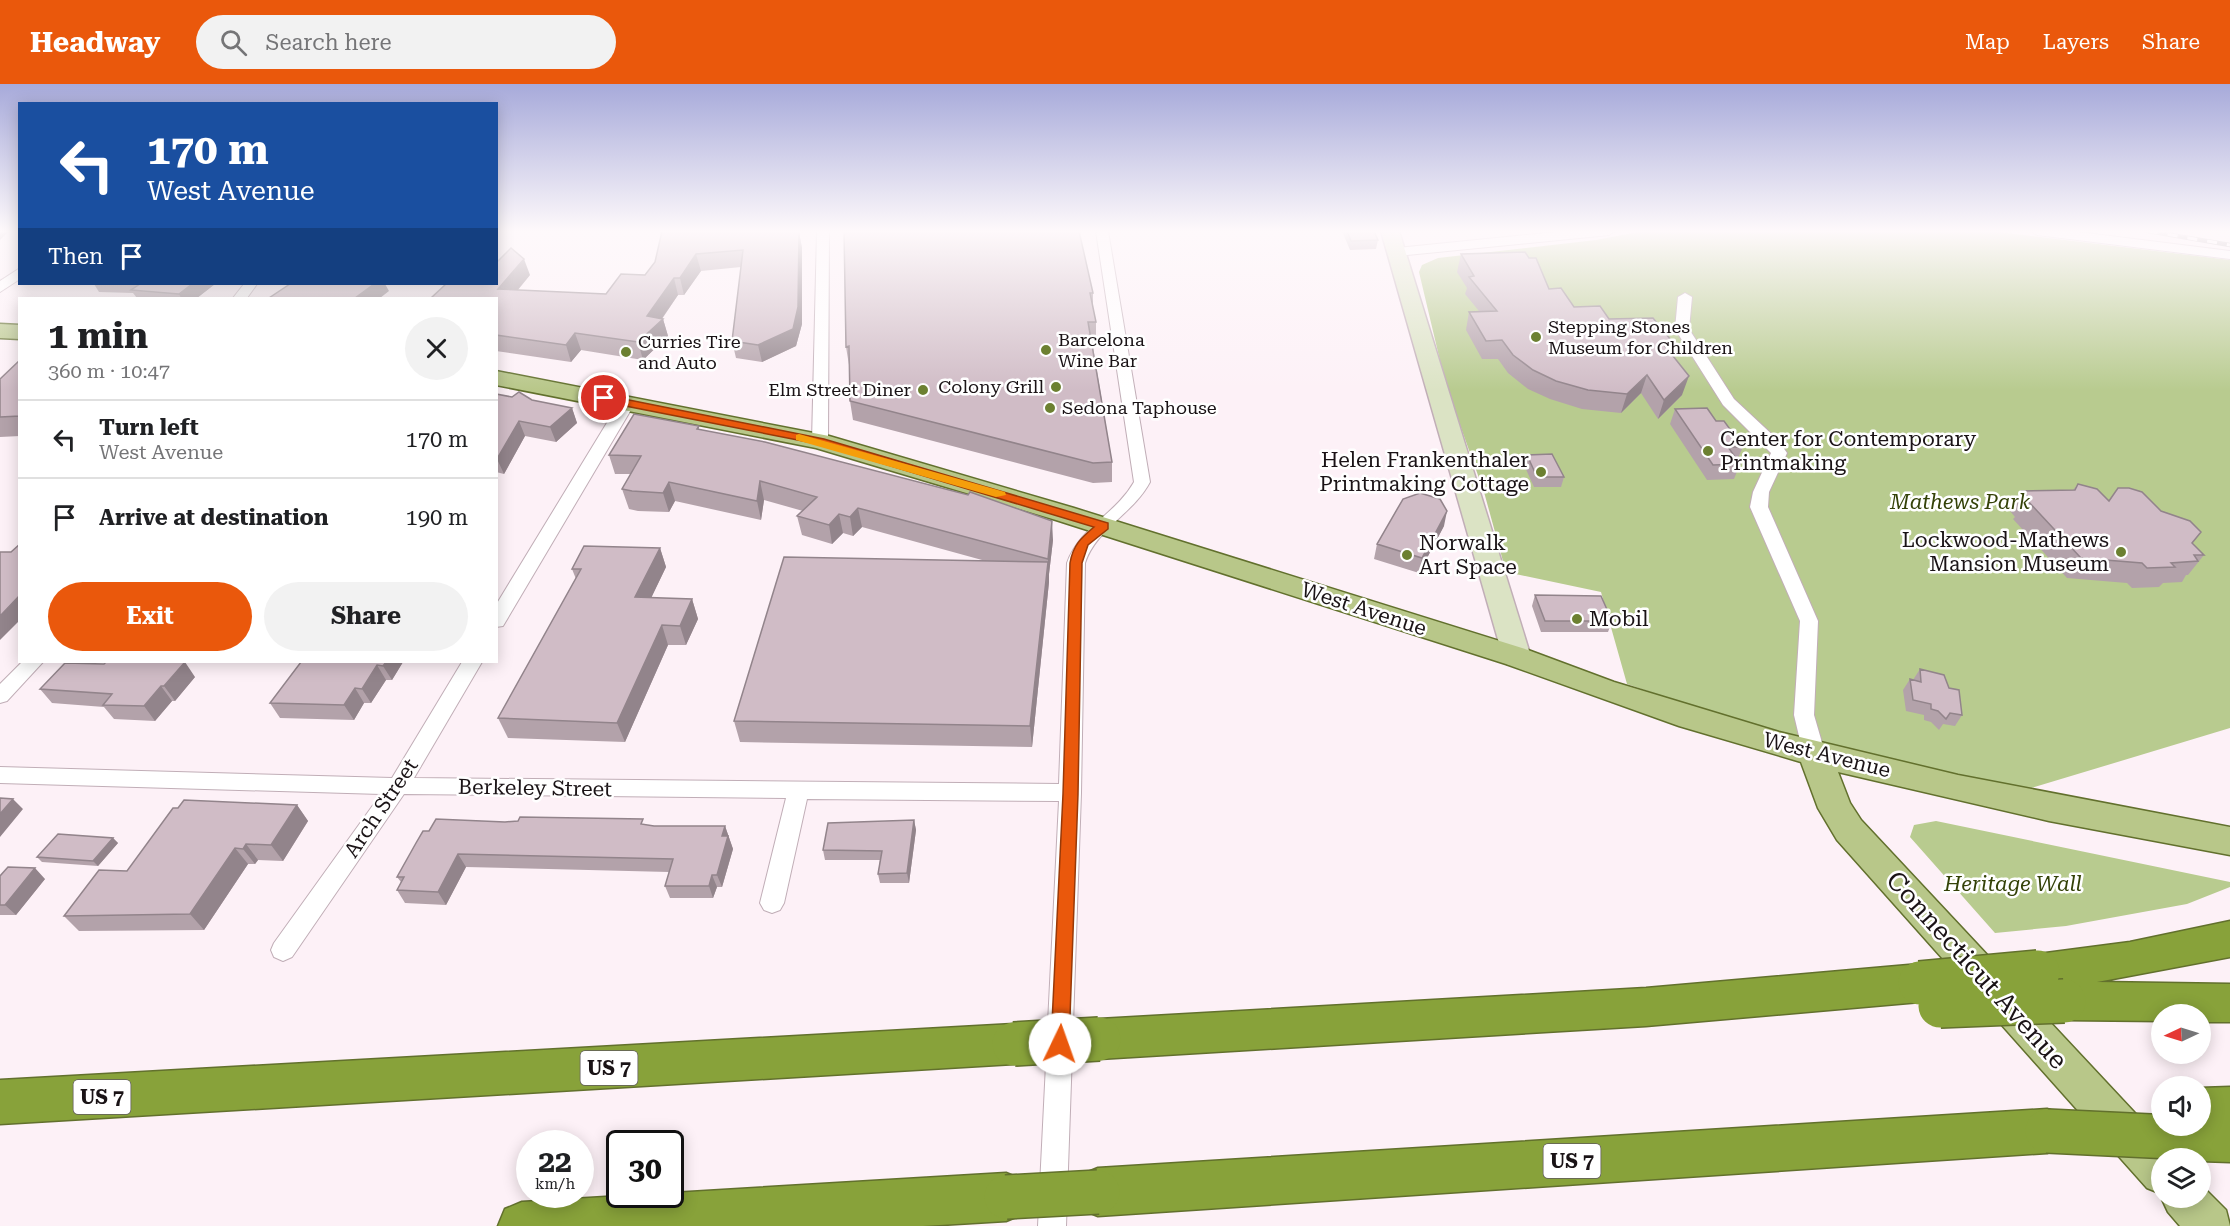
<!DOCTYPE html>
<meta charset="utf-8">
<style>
:root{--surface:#fff;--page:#f2f2f2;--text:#202124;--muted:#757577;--line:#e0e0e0;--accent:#ea580c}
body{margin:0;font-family:"Roboto Serif",serif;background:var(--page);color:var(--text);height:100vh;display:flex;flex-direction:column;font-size:22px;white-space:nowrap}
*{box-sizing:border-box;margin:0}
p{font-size:20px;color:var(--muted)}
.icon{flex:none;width:33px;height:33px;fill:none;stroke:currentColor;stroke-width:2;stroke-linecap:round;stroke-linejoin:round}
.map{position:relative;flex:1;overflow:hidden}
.side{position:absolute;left:18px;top:213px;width:480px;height:366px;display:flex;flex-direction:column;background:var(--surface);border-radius:0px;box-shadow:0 3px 15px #0003}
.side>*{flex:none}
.guide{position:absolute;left:18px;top:18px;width:480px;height:183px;border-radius:0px;box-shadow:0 3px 15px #0003;background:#1a4fa0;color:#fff;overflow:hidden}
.needle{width:39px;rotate:266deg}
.tools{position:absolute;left:2151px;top:920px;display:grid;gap:12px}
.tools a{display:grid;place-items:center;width:60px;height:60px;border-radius:50%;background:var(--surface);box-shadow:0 3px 15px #0003;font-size:30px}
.speed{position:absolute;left:516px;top:1046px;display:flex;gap:12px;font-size:30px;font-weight:700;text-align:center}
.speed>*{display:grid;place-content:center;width:78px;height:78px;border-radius:50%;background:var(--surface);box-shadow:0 3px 15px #0003;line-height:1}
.speed small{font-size:15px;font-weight:400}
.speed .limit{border:3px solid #111;border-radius:9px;background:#fff;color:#111}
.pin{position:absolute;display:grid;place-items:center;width:51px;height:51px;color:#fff;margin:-26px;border:3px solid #fff;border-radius:50%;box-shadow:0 2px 6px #0007}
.me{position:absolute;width:66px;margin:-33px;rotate:3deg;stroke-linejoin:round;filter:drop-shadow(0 0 4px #0008)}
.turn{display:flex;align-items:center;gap:21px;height:126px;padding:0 30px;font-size:27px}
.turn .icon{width:78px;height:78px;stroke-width:2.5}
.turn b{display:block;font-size:42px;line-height:51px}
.then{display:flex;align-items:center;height:57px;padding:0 30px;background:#0003;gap:12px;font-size:22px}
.round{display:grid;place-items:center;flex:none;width:63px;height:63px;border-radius:32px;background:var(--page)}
.overview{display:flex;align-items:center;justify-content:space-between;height:102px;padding:0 30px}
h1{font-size:36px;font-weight:700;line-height:45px}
.primary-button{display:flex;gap:12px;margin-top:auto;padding:12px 30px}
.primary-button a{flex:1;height:69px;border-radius:36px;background:var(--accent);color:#fff;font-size:24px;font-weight:700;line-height:69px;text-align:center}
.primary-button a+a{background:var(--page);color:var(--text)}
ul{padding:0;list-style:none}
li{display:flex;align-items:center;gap:18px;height:78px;padding:0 30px;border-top:2px solid var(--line)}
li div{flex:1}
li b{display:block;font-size:22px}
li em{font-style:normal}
header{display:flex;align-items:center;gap:36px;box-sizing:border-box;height:84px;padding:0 30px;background:var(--accent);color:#fff}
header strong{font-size:28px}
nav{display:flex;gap:33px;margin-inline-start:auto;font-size:21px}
.search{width:420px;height:54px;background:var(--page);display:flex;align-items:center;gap:15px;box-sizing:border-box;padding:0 21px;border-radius:33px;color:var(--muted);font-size:22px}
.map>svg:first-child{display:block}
</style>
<header>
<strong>Headway</strong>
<div class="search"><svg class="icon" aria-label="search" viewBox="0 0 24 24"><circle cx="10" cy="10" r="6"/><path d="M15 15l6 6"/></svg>Search here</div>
<nav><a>Map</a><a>Layers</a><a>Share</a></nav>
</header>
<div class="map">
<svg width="2230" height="1142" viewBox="0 0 2230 1142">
<rect width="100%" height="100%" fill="#fdf1f7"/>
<!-- green -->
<path fill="#b8cb8f" d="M1643 147H1991L2230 176V644L2015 709 1787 654 1627 600 1601 508 1506 488 1484 408 1446 302 1419 188 1422 181 1438 174 1596 156Z
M1936 737 2230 798V803L2187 820 2066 842 1995 849 1910 753 1914 741Z"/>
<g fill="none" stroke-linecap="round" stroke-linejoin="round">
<defs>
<path id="street" d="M817 147H829L828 357 820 362 812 357Z
M1096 147H1108L1150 398C1133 430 1096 445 1085 479L1081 709 1066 1142H1038L1059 717 807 715 784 819 780 826 772 829 764 826 760 819 786 714 404 710 292 873 283 877 274 873 271 866 274 859 381 710 0 699V683L392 694 462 578H482L414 694 1059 700 1067 479C1080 443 1116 430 1134 398Z
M1567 147H1615L1609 151 1397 172 1391 168 1397 164Z
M2031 147H2070L2230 167V175L2037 151Z
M20 184V195L0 208V197Z
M244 200H257L247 214H233Z
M1685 209 1692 213 1689 245 1734 315 1778 356 1787 369 1769 408 1768 423 1818 537 1814 631 1825 669 1821 675 1814 677 1807 675 1803 669 1794 631 1800 537 1750 423 1753 408 1771 369 1723 321 1675 245 1678 213Z
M627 314 635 319 503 542 496 543V521L619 319Z
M22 578H43L7 617 0 619V600Z"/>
<path id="secondary" d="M1381 147H1399L1531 573 1527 580 1517 582 1507 580 1503 573Z"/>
<path id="primary" d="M0 240 20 241V255L0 254Z
M496 287 829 352 1074 424 1528 566 1614 598 1779 648 1958 691 2230 743V771L2049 737 1838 688 1850 719 1861 736 2177 1074H2162V1110L2147 1104 1837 756 1818 724 1801 678 1679 642 1506 580 1056 436 816 364 496 301Z
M2200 1100 2226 1126 2230 1142H2180L2168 1128 2161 1113 2162 1112 2200 1113Z"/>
<path id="highway" d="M2230 837V873L2097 898 2230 900V938H2200V930H2162V937L2064 936 2049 930 2043 917 2048 905 2038 906 2023 901 2017 888 2023 875 2038 870 2130 858Z
M1920 880 1935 886 1941 899 1935 912 1920 918 1646 942 1099 975 1084 969 1077 955 1084 941 1099 935 1646 904Z
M1014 940 1029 946 1036 960 1029 974 1014 980 0 1040V996Z
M2230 1003V1078L2200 1077V1074H2186L2176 1070 2169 1054 2174 1041H2200V1004Z
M2047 1025 2063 1031 2070 1047 2063 1063 2047 1069 1098 1132 1081 1125 1074 1108 1081 1091 1098 1084Z
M1006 1089 1023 1096 1030 1113 1023 1130 1006 1137 923 1142H498L505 1125 522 1118Z"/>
</defs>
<!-- street casing -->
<use href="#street" stroke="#c1aeb7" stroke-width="2"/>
<!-- secondary casing -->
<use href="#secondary" stroke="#c1aeb7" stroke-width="3"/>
<!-- primary casing -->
<use href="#primary" stroke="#62702d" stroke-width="3"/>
<!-- highway casing -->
<use href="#highway" stroke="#62702d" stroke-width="3"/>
<!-- street -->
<use href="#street" fill="#fff" fill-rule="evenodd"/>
<!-- secondary -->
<use href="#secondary" fill="#dbe3c4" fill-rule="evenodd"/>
<!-- primary -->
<use href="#primary" fill="#b8c789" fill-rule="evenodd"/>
<!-- highway -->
<use href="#highway" fill="#88a23a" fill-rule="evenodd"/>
<defs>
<path id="rail" d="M2148 147 2230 161"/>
</defs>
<!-- rail casing -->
<use href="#rail" stroke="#82787d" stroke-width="4.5"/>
<!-- rail -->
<use href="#rail" stroke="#fff" stroke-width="3" stroke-dasharray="10" stroke-linecap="butt"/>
<defs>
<path id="highway-bridge" d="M1920 899 2038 888
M1940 922 2064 917
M1014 960 1099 955
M2047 1047 2192 1054
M1006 1113 1098 1108"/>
</defs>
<!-- highway-bridge casing -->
<use href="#highway-bridge" stroke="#62702d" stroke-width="46" stroke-linecap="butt"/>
<!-- highway-bridge -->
<use href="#highway-bridge" stroke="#88a23a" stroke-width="43"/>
</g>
<!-- wall -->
<path fill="#b3a2aa" d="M662 147 799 148 802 164V240L796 262 762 278 736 274 732 257 741 183 701 187 684 211H678L662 235H663L668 252 643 276 581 266 571 278 496 267V214L530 191 518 206 606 210 645 191 655 178Z
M1342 147H1374L1378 156 1376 165 1350 166Z
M1461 170 1549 205 1574 223 1609 235 1675 261 1672 270 1682 311 1658 335 1641 309 1621 329 1582 325 1550 315 1528 305 1508 289 1498 275H1482L1466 246 1469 228 1479 227 1465 210 1467 204 1457 188Z
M94 200H215L197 214H137L133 209 99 208Z
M1093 209V225L1096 238V257H1092L1112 378V398L1093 399 853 336 850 317 849 281 846 263Z
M20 276V352L0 353V295Z
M496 310 572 324 577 339 556 358 525 352 504 390 496 388Z
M1675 325 1716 337 1743 363 1737 376 1740 380 1734 395 1707 396 1670 340Z
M699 342V345L1053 456 1049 490V498L1032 663 740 658 734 637 982 476 862 443 853 452 843 449 832 460 802 451 797 432 803 427 764 416 761 436 675 417 669 428 638 427 629 425 622 405 631 390H615L609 371Z
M1527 371 1564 393 1561 403H1534L1524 381Z
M2078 400 2109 417 2161 427 2201 448 2192 459 2204 471 2188 491H2186L2182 498 2163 499 2159 503 2132 504 2127 499 2067 494 2013 435 2015 433 2010 427 2022 407 2073 406Z
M1444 442 1419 489 1374 475 1377 460Z
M660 464 666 483 651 514 692 515 698 535 686 561H668L625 658 508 654 498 634 576 495 572 485Z
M1535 511 1612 537 1608 548H1541L1532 522Z
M301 578H403L392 596H386L371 619H364L354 636 280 634 270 619Z
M104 580 195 593 175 617H172L155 637 114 635 104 623 52 619 40 605Z
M1920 585 1949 604 1962 631 1955 642 1943 640 1939 646 1931 638 1924 636V631L1906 627 1903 606 1910 595 1913 596Z
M297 721 308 737 283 777 258 776 255 780H248L204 846 79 847 64 832Z
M914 736 916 746 909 799H880L878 790 880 776H825L823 766Z
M505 738 645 741 654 742H725L733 765 722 803H717L713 814H670L665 802 669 788 466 783 446 821 405 819 397 806 401 798 397 793 429 747Z
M113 754 118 759 98 782 42 778 37 773Z
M0 792 45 795 16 831H0Z"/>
<!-- shaded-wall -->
<path fill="#92848b" d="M0 147H9L0 156Z
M799 148 802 164V240L796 262 762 278 758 261Z
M696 170 701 187 684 211 680 194Z
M524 175 530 191 504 222 498 205Z
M674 194 678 211 658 240 663 235 668 252 643 276 638 258 647 232Z
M192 200H215L197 214H181L179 210Z
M374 200H385L389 207 380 214H355Z
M575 249 581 266 571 278 566 261Z
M1647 291 1641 309 1621 329 1627 310Z
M1689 292 1682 311 1658 335 1664 316Z
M572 324 577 339 556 358 550 343Z
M519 337 525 352 504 390 497 375Z
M760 397 764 416 761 436 757 417Z
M669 398 675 417 669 428 663 409Z
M858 424 862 443 853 452 850 433Z
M1447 427 1444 442 1419 489 1422 474Z
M839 430 843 449 832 460 829 441Z
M1052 437 1053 456 1049 490V498L1032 663 1030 642 1048 482V475Z
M660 464 666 483 642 533 635 513Z
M20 511V536L0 556V532Z
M692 515 698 535 686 561 680 542Z
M662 541 668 561 625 658 617 639Z
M185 578 195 593 175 617 164 602Z
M386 578H403L392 596 383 582Z
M377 581 386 596 371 619 362 605Z
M161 602 172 617 155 637 144 622Z
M355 604 364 619 354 636 344 621Z
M13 715 23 725 0 753V730Z
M297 721 308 737 283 777 271 761Z
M914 736 916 746 909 799 907 789Z
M725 742 733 765 722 803 717 791 722 752Z
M113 754 118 759 98 782 93 777Z
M246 760 258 776 255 780 243 765Z
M235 764 248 780 204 846 190 830Z
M458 770 466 783 446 821 438 808Z
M35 784 45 795 16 831 5 821Z
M712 791 717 803 713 814 709 802Z"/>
<!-- building -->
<path fill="#d0bcc6" stroke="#92848b" stroke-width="1.5" d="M662 147 799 148 798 223 793 245 758 261 732 257 743 166 696 170 680 194H674L647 232 663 235 638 258 575 249 566 261 496 251V214H431L446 200H496V179L511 164 524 175 498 205 606 210 621 190 645 191 655 178Z
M844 147H1079L1093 209H1090L1096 238H1088L1112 378 1093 379 850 317 849 262 846 263Z
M1347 147H1374L1378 156 1351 157Z
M1525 168 1529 174H1536L1549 205 1561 204 1574 223 1600 222 1609 235 1653 234 1675 261 1665 262 1689 292 1664 316 1647 291 1627 310 1588 306 1556 297 1533 286 1513 271 1502 256 1486 257 1469 228 1497 227 1469 193 1474 192 1461 170Z
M140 200H192L179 210 131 206Z
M290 200H374L355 214H269Z
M20 276V332L0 333V295Z
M519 308 532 316 572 324 550 343 519 337 497 375 496 374V310L512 313Z
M1707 324 1716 337H1724L1743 363H1728L1740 380 1713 381 1675 325Z
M634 330 699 342 697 345 765 358 968 411 970 408 1052 437 1048 475 858 424 850 433 839 430 829 441 797 432 817 413 760 397 757 417 669 398 663 409 632 407 622 405 641 372 609 371Z
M1552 370 1564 393H1537L1527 371Z
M2078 400 2097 405 2109 417 2118 404H2129L2142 408 2161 427 2190 437 2201 448 2192 459 2204 471H2194L2198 477 2171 479 2175 483 2147 484 2142 479 2081 474 2026 415H2030L2022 407 2075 406Z
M1420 409 1440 415 1447 427 1422 474 1377 460 1403 415Z
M20 460V511L0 532V468H11Z
M584 462 660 464 635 513 692 515 680 542 662 541 617 639 498 634 581 485H572Z
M784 473 1048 478 1030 642 734 637Z
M1535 511 1601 512 1612 537H1545Z
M106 578H185L164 602H161L144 622 103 621 112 610 40 605 65 579 104 580Z
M301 578H386L383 582 377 581 362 605 355 604 344 621 270 619Z
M1920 585 1944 591 1949 604 1959 606 1962 631 1950 629 1946 635 1938 627 1931 625V620L1913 616 1910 595 1921 598Z
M0 714 13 715 0 730Z
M184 716 297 721 271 761 246 760 243 765 235 764 190 830 64 832 99 786 127 787 173 724H178Z
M520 733 643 735 641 740 654 742H725L722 752H728L717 791H712L709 802H665L673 775 458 770 438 808 397 806 404 793H397L416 759 423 747H429L436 735 505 738 518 737Z
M914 736 907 789 878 790 882 767 823 766 828 739Z
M58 750 113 754 93 777 37 773Z
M8 783 35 784 5 821H0V792Z"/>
<!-- sky -->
<linearGradient id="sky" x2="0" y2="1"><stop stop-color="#a7aada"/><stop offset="0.48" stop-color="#fef9fb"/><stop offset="1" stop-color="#fef9fb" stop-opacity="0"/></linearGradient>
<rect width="2230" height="307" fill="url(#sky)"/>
<!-- route -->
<path fill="#ea580c" stroke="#983908" stroke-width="1.5" d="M604 311 824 355 1108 439V445L1088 461 1082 479 1078 710 1069 960 1066 965 1060 968 1053 965 1051 960 1063 710 1070 479C1073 461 1081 454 1094 443L818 360 600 317 598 314Z"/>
<!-- slow -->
<path fill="#f59e0b" d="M799 350 1005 408 1006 411 996 413 796 356V351Z"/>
<!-- markers -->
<g fill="#6c8031" stroke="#fff" stroke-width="2">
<circle cx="1536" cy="253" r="6"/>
<circle cx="1046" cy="266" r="6"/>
<circle cx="626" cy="268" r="6"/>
<circle cx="1056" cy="303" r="6"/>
<circle cx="923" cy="306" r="6"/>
<circle cx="1050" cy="324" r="6"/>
<circle cx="1708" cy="367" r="6"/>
<circle cx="1541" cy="388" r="6"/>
<circle cx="2121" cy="468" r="6"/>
<circle cx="1407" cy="471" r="6"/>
<circle cx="1577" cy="535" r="6"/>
</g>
<g text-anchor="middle" stroke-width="5" stroke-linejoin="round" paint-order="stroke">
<!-- far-poi labels -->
<g font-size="18" fill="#1a1316" stroke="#fff" text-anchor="start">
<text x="1548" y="249">Stepping Stones<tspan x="1548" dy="21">Museum for Children</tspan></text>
<text x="1058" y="262">Barcelona<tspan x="1058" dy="21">Wine Bar</tspan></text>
<text x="638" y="264">Curries Tire<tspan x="638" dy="21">and Auto</tspan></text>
<text x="1044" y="309" text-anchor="end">Colony Grill</text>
<text x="911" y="312" text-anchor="end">Elm Street Diner</text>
<text x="1062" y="330">Sedona Taphouse</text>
</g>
<!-- shield labels -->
<g fill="#fff" stroke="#5f5a5c" stroke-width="1.5">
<rect x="580.5" y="967" width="57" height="34" rx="4.5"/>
<rect x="73.5" y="996" width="57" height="34" rx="4.5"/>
<rect x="1543.5" y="1060" width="57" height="34" rx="4.5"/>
</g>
<g font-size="20" font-weight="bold" fill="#1a1316">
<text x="609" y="991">US 7</text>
<text x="102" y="1020">US 7</text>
<text x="1572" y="1084">US 7</text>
</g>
<!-- poi labels -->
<g font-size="21" fill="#1a1316" stroke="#fff" text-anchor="start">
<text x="1720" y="362">Center for Contemporary<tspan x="1720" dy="24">Printmaking</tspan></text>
<text x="1529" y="383" text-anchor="end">Helen Frankenthaler<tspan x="1529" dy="24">Printmaking Cottage</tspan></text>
<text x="2109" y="463" text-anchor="end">Lockwood-Mathews<tspan x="2109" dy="24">Mansion Museum</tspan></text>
<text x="1419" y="466">Norwalk<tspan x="1419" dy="24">Art Space</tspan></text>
<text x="1589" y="542">Mobil</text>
</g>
<!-- park labels -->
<g font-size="21" font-style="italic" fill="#344208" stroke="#fff">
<text x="1960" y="425">Mathews Park</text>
<text x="2013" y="807">Heritage Wall</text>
</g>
<!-- street labels -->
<g font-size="21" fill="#1a1316" stroke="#fff">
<text transform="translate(1364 525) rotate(18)" y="7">West Avenue</text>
<text transform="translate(1827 671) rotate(14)" y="7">West Avenue</text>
<text transform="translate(535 704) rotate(1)" y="7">Berkeley Street</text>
<text transform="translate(381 724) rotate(-56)" y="7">Arch Street</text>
</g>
<!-- near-street labels -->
<g font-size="26" fill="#1a1316" stroke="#fff">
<text transform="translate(1977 886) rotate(48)" y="9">Connecticut Avenue</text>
</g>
</g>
</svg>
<div class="tools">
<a><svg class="needle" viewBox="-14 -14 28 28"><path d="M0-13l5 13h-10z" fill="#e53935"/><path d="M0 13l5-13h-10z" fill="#757577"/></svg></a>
<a><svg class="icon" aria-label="sound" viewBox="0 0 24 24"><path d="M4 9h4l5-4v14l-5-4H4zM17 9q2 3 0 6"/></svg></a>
<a><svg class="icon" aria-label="layers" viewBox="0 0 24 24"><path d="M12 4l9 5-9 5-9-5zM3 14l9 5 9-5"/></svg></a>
</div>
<div class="speed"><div>22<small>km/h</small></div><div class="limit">30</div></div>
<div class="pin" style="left:604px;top:314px;background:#d93025"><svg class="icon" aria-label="arrive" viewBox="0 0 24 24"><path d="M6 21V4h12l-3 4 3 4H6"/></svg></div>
<svg class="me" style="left:1060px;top:960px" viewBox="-20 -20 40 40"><circle r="19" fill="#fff"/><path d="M0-13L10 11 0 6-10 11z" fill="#ea580c"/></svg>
<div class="guide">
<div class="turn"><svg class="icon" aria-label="left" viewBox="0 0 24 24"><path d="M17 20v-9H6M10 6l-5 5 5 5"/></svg><div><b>170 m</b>West Avenue</div></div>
<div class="then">Then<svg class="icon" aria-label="arrive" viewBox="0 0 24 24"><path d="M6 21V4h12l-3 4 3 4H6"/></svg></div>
</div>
<section class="side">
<div class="overview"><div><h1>1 min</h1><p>360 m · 10:47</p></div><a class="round"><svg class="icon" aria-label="close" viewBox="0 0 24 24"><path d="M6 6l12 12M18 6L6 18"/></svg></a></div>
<ul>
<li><svg class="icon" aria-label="left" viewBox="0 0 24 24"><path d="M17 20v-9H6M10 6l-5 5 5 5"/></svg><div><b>Turn left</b><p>West Avenue</p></div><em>170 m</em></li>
<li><svg class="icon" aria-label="arrive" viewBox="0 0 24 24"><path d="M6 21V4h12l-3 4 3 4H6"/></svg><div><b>Arrive at destination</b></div><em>190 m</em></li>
</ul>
<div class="primary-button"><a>Exit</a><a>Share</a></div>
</section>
</div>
